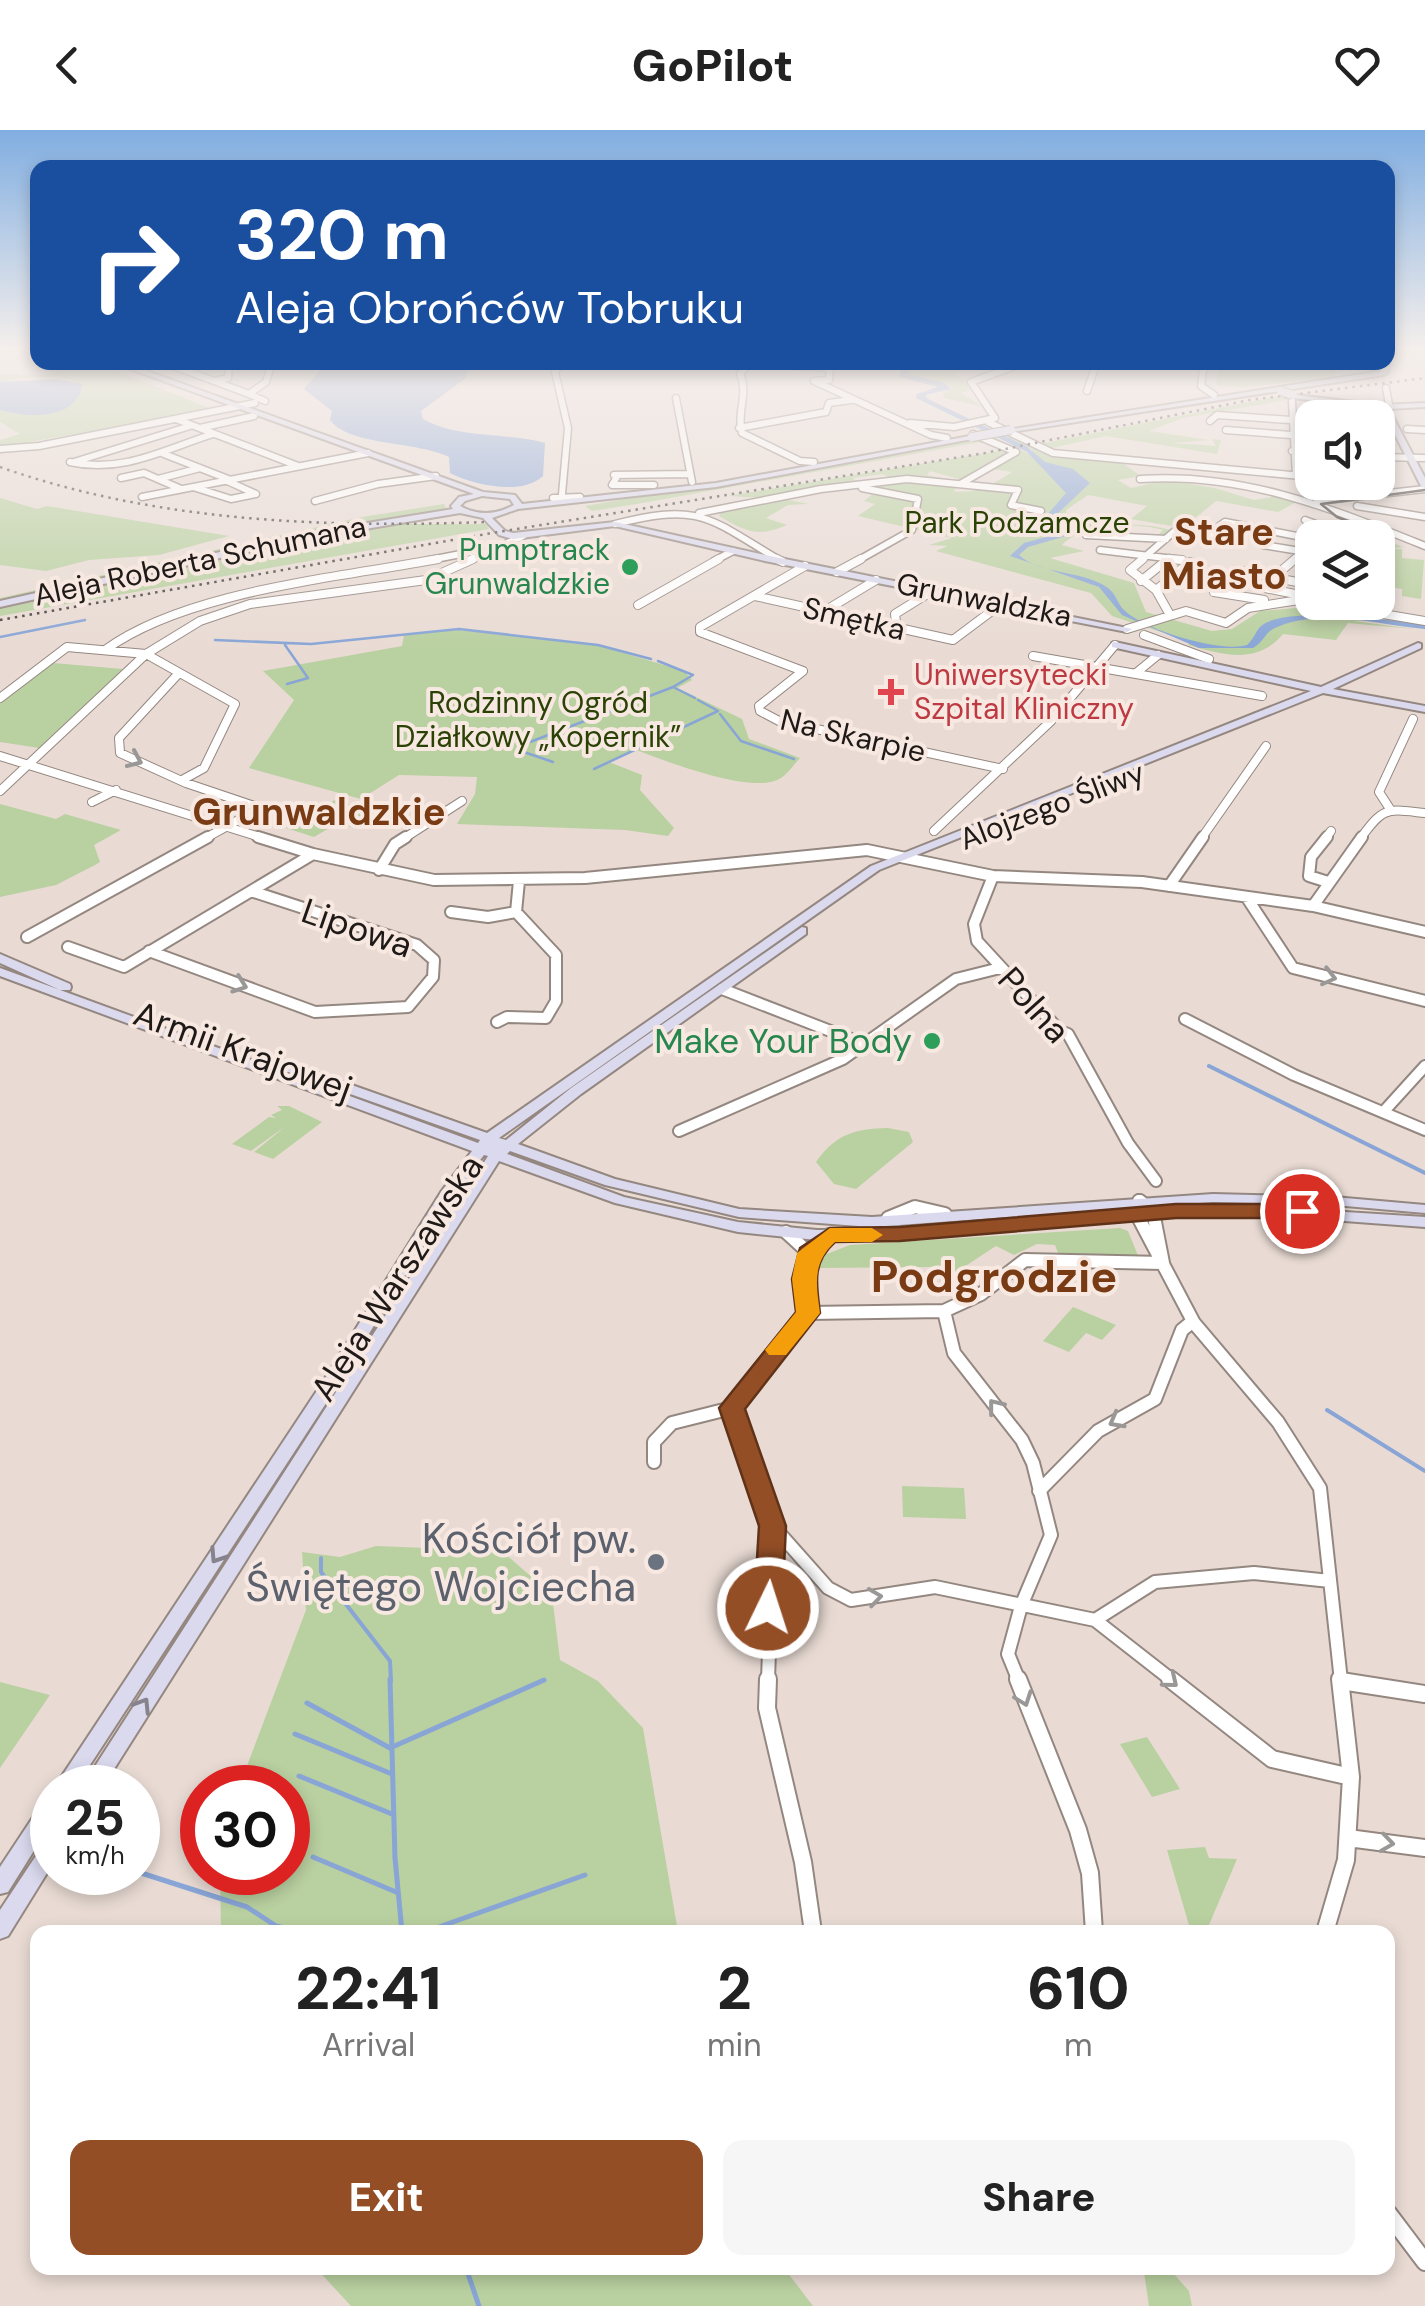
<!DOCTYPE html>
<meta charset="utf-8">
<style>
:root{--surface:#fff;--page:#f6f6f6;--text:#222;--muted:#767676;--accent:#944e26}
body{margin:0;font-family:"DM Sans",sans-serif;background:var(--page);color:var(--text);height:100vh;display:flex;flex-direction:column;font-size:38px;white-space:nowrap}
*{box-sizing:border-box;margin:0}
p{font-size:32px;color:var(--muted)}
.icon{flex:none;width:55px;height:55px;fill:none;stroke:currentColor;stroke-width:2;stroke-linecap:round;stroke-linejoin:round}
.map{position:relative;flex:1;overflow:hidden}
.sheet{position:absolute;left:30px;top:1795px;width:1365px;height:350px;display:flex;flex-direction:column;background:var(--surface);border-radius:20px;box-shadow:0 5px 15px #0003}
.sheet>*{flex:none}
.banner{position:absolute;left:30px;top:30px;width:1365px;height:210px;border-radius:20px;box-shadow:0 5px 15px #0003;background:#1a4fa0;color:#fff;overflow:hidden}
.fabs{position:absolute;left:1295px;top:270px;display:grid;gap:20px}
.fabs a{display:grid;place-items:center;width:100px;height:100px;border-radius:20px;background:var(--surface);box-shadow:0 5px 15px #0003;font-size:50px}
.speed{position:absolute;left:30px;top:1635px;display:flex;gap:20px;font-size:50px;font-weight:700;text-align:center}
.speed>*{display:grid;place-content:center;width:130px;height:130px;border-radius:50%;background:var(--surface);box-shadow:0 5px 15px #0003;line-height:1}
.speed small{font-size:25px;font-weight:400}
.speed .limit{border:15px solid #d22;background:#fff;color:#111}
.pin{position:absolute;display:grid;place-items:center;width:85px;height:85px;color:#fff;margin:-42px;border:5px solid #fff;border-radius:50%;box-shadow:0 2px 10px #0007}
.me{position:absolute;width:110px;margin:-55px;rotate:4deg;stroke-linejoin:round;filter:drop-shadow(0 0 8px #0008)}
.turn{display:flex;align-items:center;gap:35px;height:210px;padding:0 40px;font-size:45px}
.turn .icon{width:130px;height:130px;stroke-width:2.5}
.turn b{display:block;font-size:70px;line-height:85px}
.eta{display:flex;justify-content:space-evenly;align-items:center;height:170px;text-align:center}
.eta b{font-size:60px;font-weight:800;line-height:70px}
.action{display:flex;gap:20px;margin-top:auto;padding:20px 40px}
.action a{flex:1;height:115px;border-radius:20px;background:var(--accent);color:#fff;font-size:40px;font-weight:800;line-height:115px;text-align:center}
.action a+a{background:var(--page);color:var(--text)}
header{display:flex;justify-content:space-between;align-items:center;height:130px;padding:0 40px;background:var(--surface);font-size:45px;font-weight:800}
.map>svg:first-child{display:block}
</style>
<header><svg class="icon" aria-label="back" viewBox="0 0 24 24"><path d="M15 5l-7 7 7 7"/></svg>GoPilot<svg class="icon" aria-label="heart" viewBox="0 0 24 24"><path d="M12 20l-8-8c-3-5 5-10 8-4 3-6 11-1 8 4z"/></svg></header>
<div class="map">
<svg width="1425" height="2176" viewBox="0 0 1425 2176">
<rect width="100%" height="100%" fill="#e9dbd4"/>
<!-- green -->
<path fill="#b9d0a0" d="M940 232 983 233 952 243 966 250 970 260 961 263 981 276 944 268 943 263 952 259 949 254 905 244 910 239Z
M1343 232 1346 236H1338L1333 248 1244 257 1216 255 1219 233Z
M97 233 214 280 0 317V310L20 304 0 292V280C28 288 71 290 83 257 67 242 21 247 0 252V244L42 245Z
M1280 266 1286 270 1183 288 1149 301 1209 310 1173 313 1216 316 1212 309 1221 310 1217 324 1106 306 1047 319 1034 315Z
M1003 302 1052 324 1118 330 1141 346 1118 350 1131 358 1166 350 1215 358 1254 370 1282 365 1298 371 1278 382 1216 371 1183 398 1131 389 1147 376 1088 365 1066 380V391L1075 403 1069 391 1071 388V392C1106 398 1136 390 1170 400L1161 408 1156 407 1163 400C1136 392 1082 393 1062 415L1084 421 1050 428 1134 453 1146 482 1212 501 1232 499 1260 481 1352 473 1365 481 1362 485 1383 489 1354 491 1414 499 1348 493 1336 510 1283 504C1257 535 1223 525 1188 515L1192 512 1112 486 1091 463 936 421 948 416 929 415 952 408 858 386 875 374 864 371 875 362 873 356 930 351 961 354 953 361C974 365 994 354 1012 342L992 339 1020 322 982 306 990 305 1029 324 1033 320 998 303Z
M976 307 992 310 637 374 592 381 585 376Z
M1011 319 1014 322 962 350 930 341 927 345 954 350H892L883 344 853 348 857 353 764 368 728 366Z
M0 368 37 379 47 376 229 406 159 425 89 430 46 441 0 435Z
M783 369 809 374 788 375 766 388 787 395C757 408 745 401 719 386L721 381Z
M444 374 447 380 317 402 0 473V468L362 387Z
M373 394H486L489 399 0 486V476L192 435 216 437 204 434Z
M1368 403 1403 417 1388 419H1402V428L1424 430 1421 469 1402 466V459L1378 455 1381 425 1387 426V419Z
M459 500 597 515 684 541 692 550 677 558 742 589 749 609 800 628C794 634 786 647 777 650 747 663 666 631 636 620L609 632 642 645 640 660 674 698 668 706 625 700 457 694 475 664 477 647 399 645 361 669 249 638 294 570 263 541 402 516 404 505Z
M53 533 123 539 39 618 0 612V573Z
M335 670 382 683 357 699 338 693 314 707 286 698Z
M0 674 56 689 65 684 121 700 94 715 100 732 95 735 56 755 0 767Z
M277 976H289L322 992 273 1029 254 1022 286 996 251 1021 232 1014 269 987 276 988 271 985 282 980Z
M888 998 909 1002 913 1012 856 1059 834 1054 816 1032C836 1004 854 999 888 998Z
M1120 1098 1128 1101 1139 1128 1058 1123 1055 1115 1037 1114 1014 1125 996 1116 941 1152 937 1137 816 1138 819 1127 850 1115Z
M1073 1177 1116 1195 1102 1210 1086 1203 1069 1222 1043 1211Z
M902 1356 964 1358 966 1389 903 1387Z
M376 1416 502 1421 552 1465 560 1530 598 1551 643 1598 678 1802H221L220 1743 288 1742V1658L239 1657 306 1480 302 1422 340 1427Z
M0 1552 50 1565 0 1638Z
M1147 1607 1180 1659 1152 1667 1120 1614Z
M1205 1717 1209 1728 1237 1729 1206 1802H1191L1167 1720Z
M316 2138H784L813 2176H351Z
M1144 2142 1174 2144 1189 2161 1192 2176H1149Z"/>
<!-- water -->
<path fill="#88a5d6" d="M326 233H469L466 248 421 281 423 289C459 309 505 302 545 313L543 346C522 366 473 355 450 343L449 327C417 311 349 316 330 290L332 281 304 259Z
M917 248 945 253 951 259 925 265 928 269 1026 316 1045 332 1073 339 1090 353 1056 385 1066 396V406L1028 417 1019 425C1041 445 1080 440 1105 456 1116 462 1116 472 1124 480 1144 500 1220 523 1247 515 1253 510 1256 501 1260 497 1283 474 1393 491 1425 494V499C1379 495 1320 477 1275 498 1265 502 1264 512 1253 518H1199L1122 485 1099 457 1010 426 1024 413 1060 403 1047 385 1066 363 1027 322 916 268 917 264 938 257 911 250Z
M57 249 83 254C76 291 28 288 0 280V252Z"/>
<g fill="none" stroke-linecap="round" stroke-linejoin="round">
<!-- stream-far2 -->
<path stroke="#88a5d6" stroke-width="2.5" d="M0 507 85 490
M215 510 311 514 459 499 598 515 651 529
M285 515 308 548 287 554
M658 531 693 545 673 557 695 568
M698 570 718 581
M720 584 741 611 794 629
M530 612 673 557
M518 620 553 632
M594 639 718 581"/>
<!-- stream-far1 -->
<path stroke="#88a5d6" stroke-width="4" d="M1209 936 1425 1043
M1327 1280 1425 1341
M321 1428V1442L390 1531 391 1551"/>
<!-- stream -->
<path stroke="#88a5d6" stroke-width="5" d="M390 1549 395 1728 402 1802
M307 1573 390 1618 544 1550
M295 1604 392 1644
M299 1646 392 1684
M313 1727 396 1762
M138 1742 247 1777 276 1796 302 1802
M425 1802 585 1745
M466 2138 479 2176"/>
<!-- river -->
<path fill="#88a5d6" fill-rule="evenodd" d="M918 232H936L909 240 907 244 941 252V256L899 247 902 236Z"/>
<defs>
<path id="street-far4" d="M1395 218 1425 220
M163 232 249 264
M562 232 555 242 568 298 562 364
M750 232 740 244C749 264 736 283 742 303L800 331 814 332
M1204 232 1201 256 1214 265
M749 233 830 238 829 250 814 251 931 305 947 308
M215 251 228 248 229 232
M1386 258 1389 275
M1087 261 1097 232
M676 268 692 352
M265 271 249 264 266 252 272 232
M1292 271 1296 346
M176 289 298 336
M1210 291 1217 285 1290 290
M988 292 1053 323 1312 347
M910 293 954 297 995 288 971 252 1026 232
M200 298 254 286
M739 298 826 282 829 273 851 270
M1407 299 1425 300
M1226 300 1291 305
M0 319 39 316 255 273
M1292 321 1312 323
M164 324 228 349
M1378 327 1425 328
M70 332C122 344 165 319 213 304
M74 332 190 296
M614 345 688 344
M618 345 612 355H654
M121 348 144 343 181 359
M158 349 200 338
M1140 349C1243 342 1331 378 1425 416
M962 353 1016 322 973 304
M193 357 231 369 256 364 225 350
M142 367 368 323
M553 368 580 367
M315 371 378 354 436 346
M1317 371 1425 359
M1357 376 1425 387
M699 383 821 359 907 349 1018 360 1011 375 1041 381
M1305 390 1353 408
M615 394C702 372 708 388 781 431
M1086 405 1166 409
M1207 405 1225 392 1312 409
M1263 415 1312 423
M1100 420 1182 430
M425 431 476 421
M468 431 523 406
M714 431 733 421
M857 431 912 400 918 369 862 358
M1140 431 1177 399 1214 407
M1165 431 1169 428
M1292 431 1306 418"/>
<path id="street-far3" d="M777 429 783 432
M1143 429 1130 440 1156 460 1170 485
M1170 429 1182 430
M805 436 700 497V502L803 541 759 576 760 581 779 591 1003 639
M1236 440 1312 455
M1281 441 1295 429
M837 442 861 429
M1141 451 1168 429
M1298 451 1312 438
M1265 458 1300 465
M1156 460 1190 432
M1214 462 1264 470
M755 466 953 510 1001 474
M1359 472 1377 483 1425 491
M638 475 719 429
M823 482 876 450
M889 497 896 492 895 484 932 461
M1127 499 1186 481 1226 493 1248 478 1312 468
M1144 505 1209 529
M105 520C186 461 337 448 438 429
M1033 526 1262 566
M179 543 119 608 120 623 186 653 260 678 204 709
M1136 543 1158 525
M0 568 67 517 146 524 235 574 204 638 184 649
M0 626 266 709
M0 661 146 524 200 491 250 474 426 450 473 429
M92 672 116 660
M1390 679 1379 662 1413 589
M934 701 1051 591 1115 515
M403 709 462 671
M1201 709 1266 616
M1325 709 1331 701
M1360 709C1384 676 1386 679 1425 683"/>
<path id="street-far2" d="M258 707 313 724 434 750 585 748 867 720 993 746 1142 752 1313 776 1425 802
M1327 707 1311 727 1309 746 1328 752
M379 740 395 714 406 707
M993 746 974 794 977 811 1060 901 1068 904 1128 1013 1156 1051
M1169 756 1203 707
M1247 768 1293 838 1425 871
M1313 776 1362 707
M451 782 488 787 516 782
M27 807 208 707
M68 817 124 837 313 724
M149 821 315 882 408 877 433 847 434 830 417 815 251 761
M722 859 864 914
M1185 889 1294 945 1425 1000
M497 892 507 887 546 888 556 871V825L516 782 519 751
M1386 979 1425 936
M679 1001 843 929 956 849 1000 838
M1138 1074 1139 1070 1143 1074"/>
<path id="street-far1" d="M1139 1071 1136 1083 1194 1193 1278 1292 1320 1358 1341 1551
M1140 1071 1153 1082 1163 1133
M888 1088 915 1077 945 1084
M786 1102 809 1123
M944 1181 954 1223 1022 1310 1033 1333 1051 1405 1021 1476 1008 1524 1019 1551
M808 1183 944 1181 981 1164 1025 1130 1163 1133
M654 1332V1312L672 1293 732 1278
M1039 1361 1098 1301 1155 1269 1182 1200 1193 1191
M773 1396 828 1458 851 1470 935 1457 1095 1490 1173 1551
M1095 1490 1155 1452 1254 1443 1330 1451
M768 1551 773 1396 732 1278 808 1183V1132L829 1105"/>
<path id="street" d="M768 1549 767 1578 803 1732 813 1802
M1018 1549 1078 1700 1090 1743 1094 1802
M1170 1549 1272 1629 1351 1647
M1341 1551 1425 1564
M1348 1708 1425 1718
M1325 1802 1346 1730 1351 1647 1340 1549
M1388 2083 1425 2132"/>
<path id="secondary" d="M1388 230 1390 232 1387 243 1384 245 1011 302 1007 300 1381 241 1383 232H1388Z
M111 232H122L483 362 515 365 522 374 716 353 975 305 972 309 716 357 518 379 492 388 505 401 513 403 615 392 765 425 1132 499 1127 502 765 431 615 396 513 409 499 405 483 388 460 383 306 409 0 477V471L306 403 453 379 451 376 459 367 474 364ZM482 366 510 369 514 375C496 385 478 386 460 376L465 371Z
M1287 264 1381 275 1425 273V277L1389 279 1425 348V358L1421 356 1382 279 1285 267Z
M1115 512 1321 557 1418 513 1421 514V518L1333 559 1425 576V582L1323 563 879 740 499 1008 506 1010 571 958 802 797 806 798V804L581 964 518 1014 615 1049 739 1079 872 1087 1213 1064 1334 1067 1425 1075V1083L1334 1075 1213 1072 872 1097 739 1087 605 1055 510 1021 507 1024 624 1067 738 1092 817 1100 900 1099 1136 1079 1249 1076 1425 1087V1097L1249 1084 1136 1087 900 1109 817 1110 738 1102 615 1073 499 1031 102 1658H81L488 1026 484 1025 455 1063 334 1261 75 1658H54L322 1253 441 1062 472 1021 0 846V838L478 1013 480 1010 260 932 258 929 260 926H270L487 1003 871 736 1311 561 1112 517V513Z
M0 824 70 854 71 857 70 860H60L0 833Z
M52 1666V1692L8 1762 0 1764V1737L45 1669Z
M52 1709V1735L8 1806 0 1809V1780L45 1712Z"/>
</defs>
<!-- street-far4 casing -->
<use href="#street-far4" stroke="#948780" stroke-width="9"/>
<!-- street-far3 casing -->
<use href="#street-far3" stroke="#948780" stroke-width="10"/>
<!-- street-far2 casing -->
<use href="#street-far2" stroke="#948780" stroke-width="14"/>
<!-- street-far1 casing -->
<use href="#street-far1" stroke="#948780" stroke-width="16"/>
<!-- street casing -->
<use href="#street" stroke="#948780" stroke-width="20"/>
<!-- secondary casing -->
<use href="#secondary" stroke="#948780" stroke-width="4"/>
<!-- street-far4 -->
<use href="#street-far4" stroke="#fff" stroke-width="6"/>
<!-- street-far3 -->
<use href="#street-far3" stroke="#fff" stroke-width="8"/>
<!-- street-far2 -->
<use href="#street-far2" stroke="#fff" stroke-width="10"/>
<!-- street-far1 -->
<use href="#street-far1" stroke="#fff" stroke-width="12"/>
<!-- street -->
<use href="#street" stroke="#fff" stroke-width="16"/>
<!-- secondary -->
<use href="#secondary" fill="#dbd9ee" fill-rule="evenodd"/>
<!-- tram -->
<path stroke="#47413d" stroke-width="2.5" d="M1387 406 1337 387 1321 374 1425 360"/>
<!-- rail -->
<path stroke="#47413d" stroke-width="2.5" stroke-dasharray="2.5 5" stroke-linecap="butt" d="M0 337C157 392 322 398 487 392
M0 490 492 403 985 323 1250 270 1425 248"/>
<defs>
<path id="secondary-bridge" d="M1281 261 1293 265
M972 307 1011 300"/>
</defs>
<!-- secondary-bridge casing -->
<use href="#secondary-bridge" stroke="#948780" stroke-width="10" stroke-linecap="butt"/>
<!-- secondary-bridge -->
<use href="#secondary-bridge" stroke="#dbd9ee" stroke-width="8"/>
</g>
<!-- one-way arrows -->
<defs><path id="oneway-chevron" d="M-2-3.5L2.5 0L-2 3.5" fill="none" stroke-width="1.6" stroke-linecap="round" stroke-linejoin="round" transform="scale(2.5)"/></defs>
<g stroke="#9a9897">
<use href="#oneway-chevron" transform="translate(135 630) rotate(24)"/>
<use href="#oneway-chevron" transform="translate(1329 847) rotate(14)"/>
<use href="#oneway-chevron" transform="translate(240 855) rotate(20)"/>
<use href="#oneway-chevron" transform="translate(995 1276) rotate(-128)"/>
<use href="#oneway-chevron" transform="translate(1116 1291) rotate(151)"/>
<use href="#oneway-chevron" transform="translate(875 1467) rotate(-8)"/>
<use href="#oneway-chevron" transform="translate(1171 1551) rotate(39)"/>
<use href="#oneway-chevron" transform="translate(1024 1569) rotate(70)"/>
<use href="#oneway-chevron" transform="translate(1387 1713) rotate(8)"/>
</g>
<g stroke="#86838d">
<use href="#oneway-chevron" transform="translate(217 1426) rotate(123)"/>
<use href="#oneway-chevron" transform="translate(143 1575) rotate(-58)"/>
</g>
<!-- sky -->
<linearGradient id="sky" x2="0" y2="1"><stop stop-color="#81aee1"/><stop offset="0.42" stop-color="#f5efec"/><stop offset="1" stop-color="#f5efec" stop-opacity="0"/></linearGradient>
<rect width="1425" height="522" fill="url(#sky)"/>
<!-- route -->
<path fill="#944e26" stroke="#603319" stroke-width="2.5" d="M1176 1074H1302L1314 1081 1302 1088H1176L900 1111 835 1112C812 1132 816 1153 820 1183L745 1279 786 1396 782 1478 778 1485H758L754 1478 759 1396 719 1278 796 1182 792 1149 800 1118 830 1098 900 1097Z"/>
<!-- slow -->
<path fill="#f59e0b" d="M830 1098H872L883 1105 872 1112H835C812 1133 816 1154 820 1183L786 1225H769L765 1220 796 1182 792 1149 797 1123Z"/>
<!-- markers -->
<g fill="#2e9e5b" stroke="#f7e8e1" stroke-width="4">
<circle cx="630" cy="437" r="10"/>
<circle cx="932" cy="911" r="10"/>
</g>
<path fill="#e0444e" stroke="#f7e8e1" stroke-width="4" d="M886 547h10v10h10v10h-10v10h-10v-10h-10v-10h10z"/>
<circle fill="#6b7280" stroke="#f7e8e1" stroke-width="4" cx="656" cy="1432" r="10"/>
<g text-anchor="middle" stroke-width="8" stroke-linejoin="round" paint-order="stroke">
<!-- far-park labels -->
<g font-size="30" fill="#2b4205" stroke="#f7e8e1">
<text x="1017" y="403">Park Podzamcze</text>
<text x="538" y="583">Rodzinny Ogród<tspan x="538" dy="34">Działkowy „Kopernik”</tspan></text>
</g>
<!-- far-leisure labels -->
<g font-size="30" fill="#27864d" stroke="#f7e8e1" text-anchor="end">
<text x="610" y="430">Pumptrack<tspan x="610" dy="34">Grunwaldzkie</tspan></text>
</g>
<!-- far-street labels -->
<g font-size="30" fill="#1f1a17" stroke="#f7e8e1">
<text transform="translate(200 431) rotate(-12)" y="10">Aleja Roberta Schumana</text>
<text transform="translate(984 470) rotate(11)" y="10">Grunwaldzka</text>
<text transform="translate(854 489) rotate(13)" y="10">Smętka</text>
<text transform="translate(853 606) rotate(13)" y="10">Na Skarpie</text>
<text transform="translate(1052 676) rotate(-21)" y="10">Alojzego Śliwy</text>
</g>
<!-- far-health labels -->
<g font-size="30" fill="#be3a42" stroke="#f7e8e1" text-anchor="start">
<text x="914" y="555">Uniwersytecki<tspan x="914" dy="34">Szpital Kliniczny</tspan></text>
</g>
<!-- street labels -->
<g font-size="35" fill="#1f1a17" stroke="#f7e8e1">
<text transform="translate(357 798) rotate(19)" y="12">Lipowa</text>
<text transform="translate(1034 875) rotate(48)" y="12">Polna</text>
<text transform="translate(243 921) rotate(20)" y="12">Armii Krajowej</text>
<text transform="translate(397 1148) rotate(-57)" y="12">Aleja Warszawska</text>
</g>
<!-- leisure labels -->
<g font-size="35" fill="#27864d" stroke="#f7e8e1" text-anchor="end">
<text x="912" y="923">Make Your Body</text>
</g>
<!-- far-district labels -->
<g font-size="38" font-weight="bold" fill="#793b14" stroke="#f7e8e1">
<text x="1224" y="415">Stare<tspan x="1224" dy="44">Miasto</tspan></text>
<text x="319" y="695">Grunwaldzkie</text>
</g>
<!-- near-worship labels -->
<g font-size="42" fill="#5b616d" stroke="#f7e8e1" text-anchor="end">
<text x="636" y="1423">Kościół pw.<tspan x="636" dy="48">Świętego Wojciecha</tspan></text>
</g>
<!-- district labels -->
<g font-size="45" font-weight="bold" fill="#793b14" stroke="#f7e8e1">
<text x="994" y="1162">Podgrodzie</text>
</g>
</g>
</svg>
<div class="fabs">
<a><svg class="icon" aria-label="sound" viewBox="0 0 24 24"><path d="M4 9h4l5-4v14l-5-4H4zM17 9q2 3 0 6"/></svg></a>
<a><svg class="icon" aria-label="layers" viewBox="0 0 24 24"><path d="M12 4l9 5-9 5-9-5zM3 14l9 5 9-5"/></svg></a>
</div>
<div class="speed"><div>25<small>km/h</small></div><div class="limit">30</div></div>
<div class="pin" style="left:1302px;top:1081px;background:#d93025"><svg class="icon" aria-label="arrive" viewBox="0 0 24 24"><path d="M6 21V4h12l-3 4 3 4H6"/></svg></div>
<svg class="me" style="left:768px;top:1478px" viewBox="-20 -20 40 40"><circle r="17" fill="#944e26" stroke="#fff" stroke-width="3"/><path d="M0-11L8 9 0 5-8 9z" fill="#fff"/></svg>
<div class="banner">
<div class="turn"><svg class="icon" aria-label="right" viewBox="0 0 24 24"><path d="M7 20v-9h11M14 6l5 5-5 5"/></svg><div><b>320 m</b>Aleja Obrońców Tobruku</div></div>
</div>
<section class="sheet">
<div class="eta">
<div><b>22:41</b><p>Arrival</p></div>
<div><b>2</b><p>min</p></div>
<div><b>610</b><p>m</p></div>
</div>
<div class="action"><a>Exit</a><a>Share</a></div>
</section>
</div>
